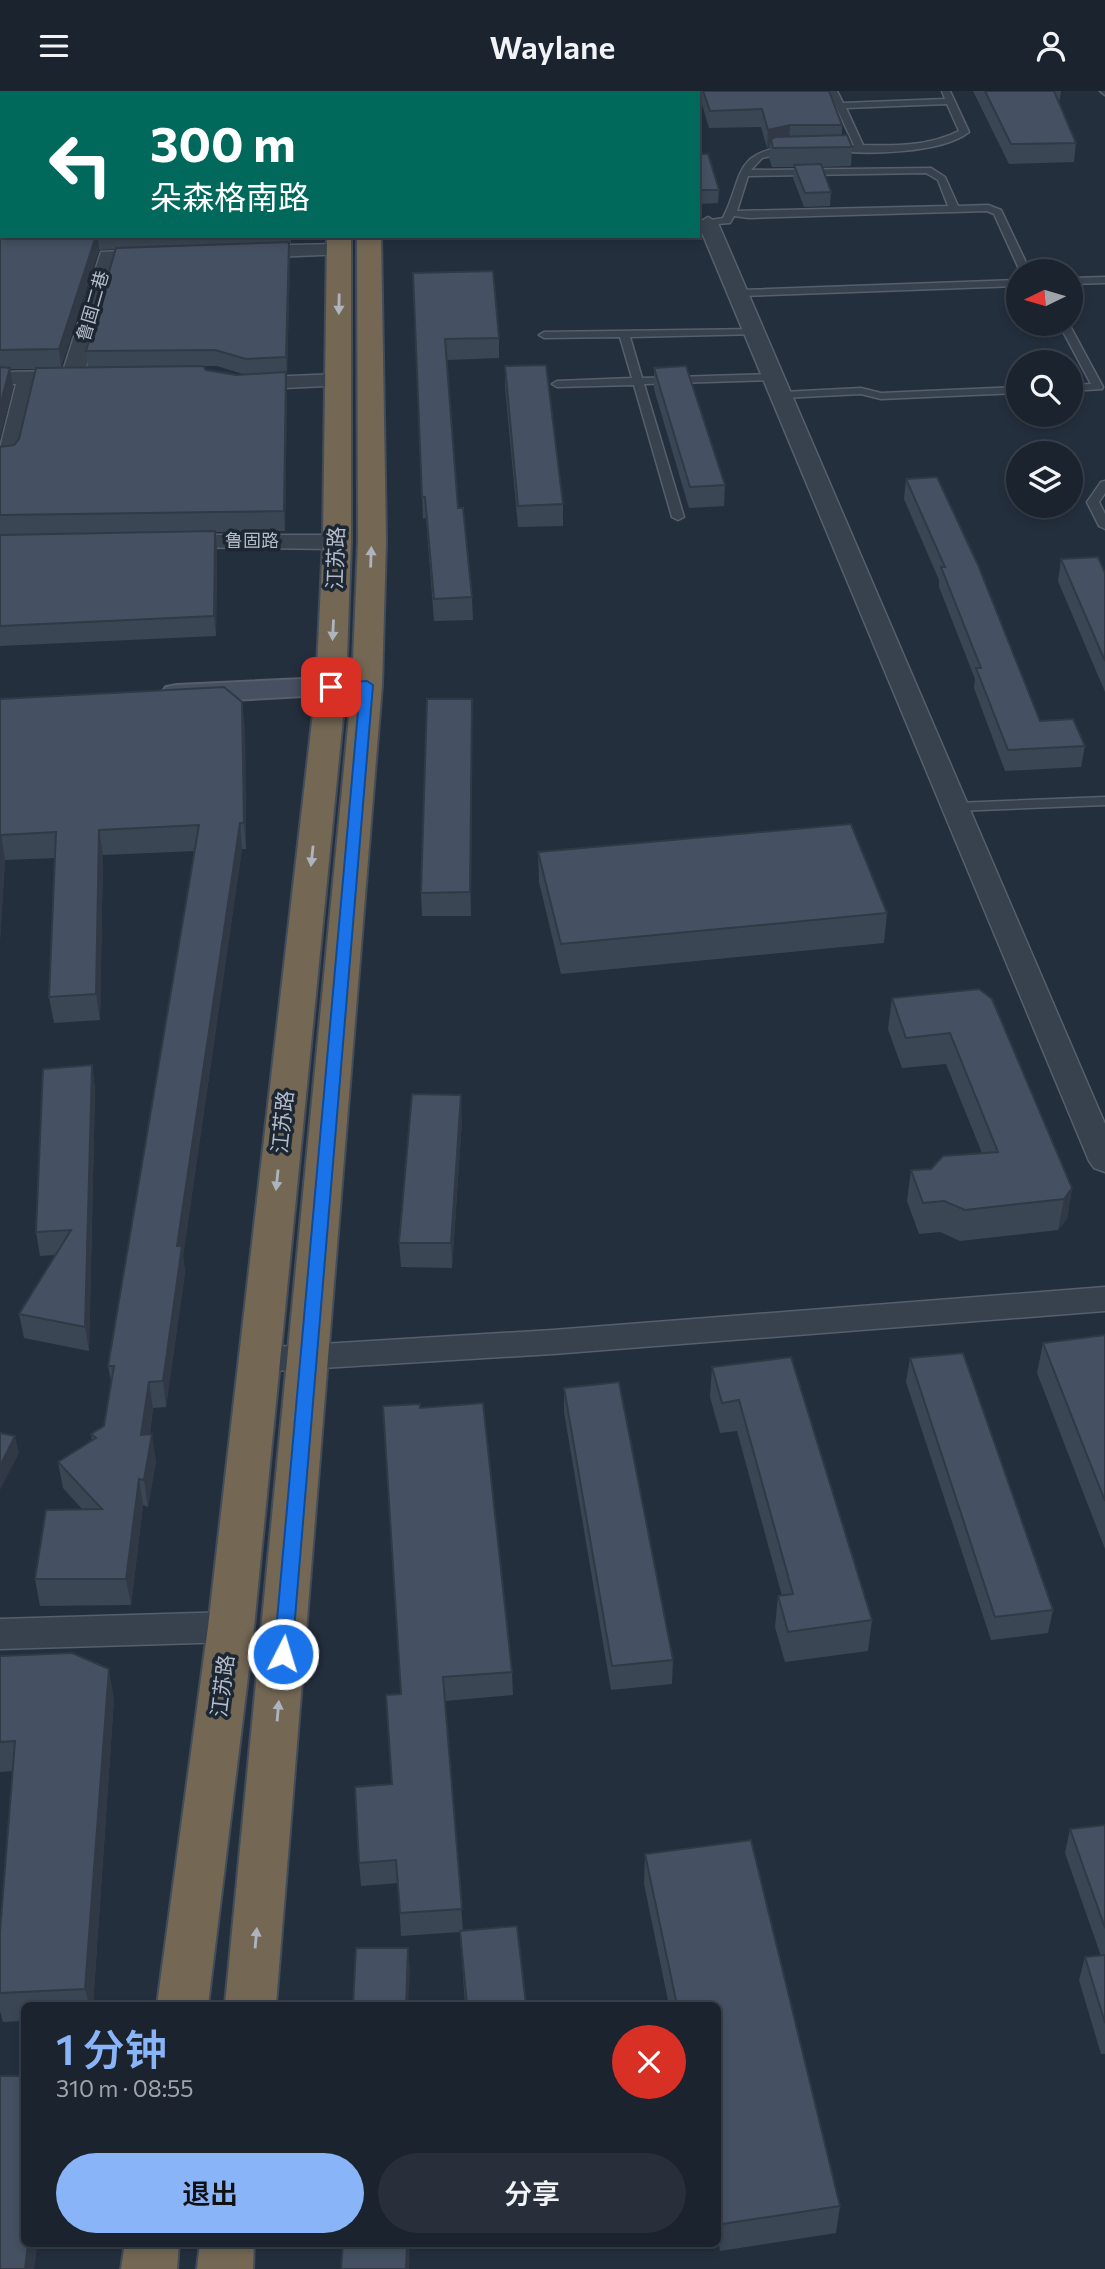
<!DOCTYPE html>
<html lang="zh">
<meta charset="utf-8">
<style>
:root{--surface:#1b232e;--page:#282f3a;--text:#f1f3f6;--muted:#a0a4aa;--line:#39404a;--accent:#8ab4f8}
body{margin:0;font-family:Commissioner,"Noto Sans SC",sans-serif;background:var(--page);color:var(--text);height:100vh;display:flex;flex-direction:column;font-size:26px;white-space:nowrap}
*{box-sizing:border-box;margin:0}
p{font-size:23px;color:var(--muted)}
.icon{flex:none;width:38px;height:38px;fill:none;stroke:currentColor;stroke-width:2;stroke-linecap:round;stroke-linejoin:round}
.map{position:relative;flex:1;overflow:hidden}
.side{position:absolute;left:21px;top:1911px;width:700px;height:245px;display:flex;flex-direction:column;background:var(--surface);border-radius:10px;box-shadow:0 4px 10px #0003,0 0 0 2px var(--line)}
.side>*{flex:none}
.guide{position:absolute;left:0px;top:0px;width:700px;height:147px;box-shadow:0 4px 10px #0003,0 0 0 2px var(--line);background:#00695c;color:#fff;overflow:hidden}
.needle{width:46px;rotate:265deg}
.tools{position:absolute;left:1006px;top:168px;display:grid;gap:14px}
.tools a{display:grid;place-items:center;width:77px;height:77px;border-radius:50%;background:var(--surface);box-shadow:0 4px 10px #0003,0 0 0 2px var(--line);font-size:35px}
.pin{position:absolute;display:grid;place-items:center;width:60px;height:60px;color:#fff;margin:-30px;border-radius:14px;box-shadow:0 4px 10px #0006}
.me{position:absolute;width:77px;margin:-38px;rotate:5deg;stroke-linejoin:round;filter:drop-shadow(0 0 5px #0008)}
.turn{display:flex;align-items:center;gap:24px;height:147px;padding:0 35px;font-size:32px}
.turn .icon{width:91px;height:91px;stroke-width:2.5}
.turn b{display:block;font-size:49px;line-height:60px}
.round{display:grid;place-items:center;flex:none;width:74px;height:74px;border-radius:37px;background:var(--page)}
.headline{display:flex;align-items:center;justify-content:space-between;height:119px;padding:0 35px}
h1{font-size:42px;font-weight:600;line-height:52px;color:var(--accent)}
.cta{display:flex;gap:14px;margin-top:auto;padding:14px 35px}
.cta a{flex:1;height:80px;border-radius:42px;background:var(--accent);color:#111;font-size:28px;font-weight:600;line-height:80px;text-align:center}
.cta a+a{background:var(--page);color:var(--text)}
header{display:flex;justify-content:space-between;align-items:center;height:91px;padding:0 35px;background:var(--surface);font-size:32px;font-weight:600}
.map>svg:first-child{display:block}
</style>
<header><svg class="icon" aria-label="menu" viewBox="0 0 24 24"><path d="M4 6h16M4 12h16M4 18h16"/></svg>Waylane<svg class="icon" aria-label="person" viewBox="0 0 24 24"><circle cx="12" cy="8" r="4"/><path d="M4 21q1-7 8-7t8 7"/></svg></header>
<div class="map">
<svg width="1105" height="2178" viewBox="0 0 1105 2178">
<rect width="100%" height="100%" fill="#242f3e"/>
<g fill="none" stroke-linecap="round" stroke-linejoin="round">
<defs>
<path id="lane" d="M829 0H837L843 12 945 8 942 0H950L969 41C941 63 864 64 829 59L827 57 832 54H854ZM947 13 959 40C929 55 896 55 863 54L846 17Z
M1100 0H1105V4Z
M789 55 794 58 792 60 762 67 751 79 931 77 945 86 958 115 988 114 1001 119 1030 180H1020L994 123 987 120 749 127 734 125 730 132 705 134V130L723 127C744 85 732 62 789 55ZM926 82 938 89 948 115 737 120 748 85Z
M1105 186V192L1071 193V187Z
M1018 189V195L740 205 735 202 740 199Z
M1059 233H1069L1103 296 1102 298 1071 300V294L1091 293Z
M757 238 762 241 761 243 630 246 642 287 776 283 781 286 776 289 644 293 684 426 678 429 672 426 634 294 557 296 552 293 557 290 632 287 620 246 544 247 539 244 544 241Z
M1018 296V302L881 308 861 303 783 307 778 304 783 301 861 297 881 302Z
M1105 390V402L1099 411 1105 423V438L1099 435 1087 411 1101 391Z
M1105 706V714L955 720 948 716 955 712Z"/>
<path id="street" d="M708 126 718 132 1105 1033V1081L1094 1077 1089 1070 698 132Z
M339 153 349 159 346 163 247 167 237 161 247 155Z
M157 158 164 160 167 164 164 168 116 171 83 286 72 292 37 293 20 366 17 371 0 373V357L16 293H0V281L63 280 101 161Z
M338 283 346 284 349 289 346 294 245 299 234 293 245 287Z
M174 444H337L345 446 349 451 345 456 337 458 166 456 162 451 166 446Z
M1105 1196V1220L553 1263 257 1281 245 1278 240 1269 245 1260 257 1257 553 1239Z
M231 1521 244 1525 250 1536 244 1547 231 1551 0 1558V1528Z"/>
<path id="secondary" d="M367 585 378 587 382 594 378 601 177 612 166 610 161 603 166 596 177 594Z"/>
<path id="highway" d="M356 0H378V2H356Z
M327 145H351V451L346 596 254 1536 208 1914H157L208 1536 316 596 323 451Z
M357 145H381L386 450 382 594 276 1914H225L352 594 358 450Z
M125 2152H179L177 2178H121Z
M200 2152H254L253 2178H197Z"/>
</defs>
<!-- lane casing -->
<use href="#lane" stroke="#565f6c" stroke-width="3"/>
<!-- street casing -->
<use href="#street" stroke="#565f6c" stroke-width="3"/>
<!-- secondary casing -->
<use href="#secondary" stroke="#565f6c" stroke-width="4"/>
<!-- highway casing -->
<use href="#highway" stroke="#434c59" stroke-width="4"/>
<!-- lane -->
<use href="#lane" fill="#38414e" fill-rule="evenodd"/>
<!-- street -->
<use href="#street" fill="#38414e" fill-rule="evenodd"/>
<!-- secondary -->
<use href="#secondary" fill="#465061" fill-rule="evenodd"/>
<!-- highway -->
<use href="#highway" fill="#746855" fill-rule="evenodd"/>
</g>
<!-- wall -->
<path fill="#3b4654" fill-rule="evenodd" d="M0 0H296L2 145H291V152H289L290 168 287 283H286L287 300 285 440 215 441 217 460 216 545 0 555V356L14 354 19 348 36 278H10L13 296 0 346ZM116 158 86 260 88 276H61L99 159ZM203 275H217L243 283 236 284 206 279Z
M698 0H829L842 34V44L852 56 851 75 822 76 831 101 830 115 804 116 793 87 794 76H772L769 67 770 56 767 57 761 36 709 37Z
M973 0H1061L1059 13 1076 52 1074 71 1009 73Z
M698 63 719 99 718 112 698 113Z
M413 182 499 247V267L447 269 458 417 472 506 473 529 434 530 426 427 423 428Z
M505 275 563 413V435L518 436 505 296Z
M654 277 725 394 724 415 689 417 654 298Z
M906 388 1040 630 1085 655 1081 676 1005 680 974 597 975 588 939 496V489L904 408Z
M1061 468 1105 482V601L1058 490Z
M0 608 245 636 246 758H242L183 1165 185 1181 166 1316 153 1317 150 1343 156 1370 148 1416 143 1414 131 1514 40 1515 35 1488 82 1418 63 1397 58 1371 92 1350 91 1343 104 1335 111 1290 108 1275 195 760 103 764 100 929 54 932 49 906 55 767 5 769 0 849Z
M472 608 471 825H422L421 802Z
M538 761 887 822 884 852 561 883 539 791Z
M979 898 1072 1097 1067 1128 1058 1139 960 1150 940 1141 919 1143 907 1110 911 1079 931 1078 982 1062 946 973 902 977 888 938 892 907Z
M92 974 95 998 89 1260 24 1247 19 1223 55 1164 40 1165 36 1141Z
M462 1028 452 1177 401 1176 399 1152Z
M1105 1244V1458L1037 1282 1043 1252Z
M791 1266 872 1529 868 1560 785 1571 775 1536 778 1505H782L737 1340 720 1342 710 1306 712 1276Z
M910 1267 1053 1519 1048 1542 991 1549 906 1291Z
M564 1297 673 1569 672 1593 611 1599 564 1321Z
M420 1317 512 1581 513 1604 445 1610 463 1840 526 1914H465L460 1841 401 1845 398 1792 361 1795 359 1772 392 1693 401 1603Z
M0 1565 114 1608 93 1914H24V1930L3 1931 0 1920V1841L13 1680 0 1681Z
M1105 1734V1963H1101L1079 1889 1085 1866 1101 1865 1065 1762 1070 1738Z
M645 1763 840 2115 836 2142 720 2160 718 2149V1914H669L644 1793Z"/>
<!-- shaded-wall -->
<path fill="#303945" d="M790 34 789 52 771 48 770 56 767 57 768 39Z
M96 145H98L99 159 61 277 59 258Z
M289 151 290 168 287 283 286 266Z
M10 277 13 296 0 346V315Z
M286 281 287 300 285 440 284 420Z
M215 440 217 460 216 545 214 525Z
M472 608V630L471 825 470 801Z
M242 611 245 636 246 758 244 732Z
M240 732 242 758 183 1165 185 1181 166 1316 163 1290 177 1155Z
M99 739 103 764 100 929 96 903Z
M1 744 5 769 0 849V754Z
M92 974 95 998 89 1260 85 1236Z
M461 1004 462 1028 452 1177 451 1152Z
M1072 1097 1067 1128 1058 1139 1064 1108Z
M149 1291 153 1317 146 1370 141 1344Z
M152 1343 156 1370 148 1416 144 1389Z
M15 1345 19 1362 0 1399V1375Z
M139 1388 143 1414 131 1514 126 1488Z
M109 1578 114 1608 93 1914H89L85 1898Z
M408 1857 410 1880 408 1914H406Z
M28 2152H38L34 2178H25Z
M407 2152H410L409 2178H406Z"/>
<!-- building -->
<path fill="#455162" stroke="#303945" stroke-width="2" d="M0 0H294V2H2V61L0 60Z
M703 0H829L842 34H790L768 39 762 18 710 20Z
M985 0H1054L1076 52 1011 53Z
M847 44 852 56 773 57 771 48 775 46Z
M698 63H708L719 99H698Z
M2 68V145H96L59 258 0 259V75H1Z
M821 73 831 101 805 102 794 74Z
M289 151 286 266 246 268 215 259 86 260 116 157Z
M493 180 499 247 445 248 458 417H463L472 506 434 508 425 406H422L413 182Z
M546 274 563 413 518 415 505 275Z
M203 275 206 279 236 284 286 281 284 420 0 424V356L14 354 19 348 36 277Z
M686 275 725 394 690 396 654 277Z
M0 276 10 277 0 315Z
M937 386 978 474 1040 630 1073 628 1085 655 1008 659 976 577H981L941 476H945L906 388Z
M215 440 214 525 0 535V444Z
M1098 466 1105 482V570L1061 468Z
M224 596 242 611 244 732H240L177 1155H182L163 1290 149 1291 141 1344 152 1343 144 1389 139 1388 126 1488H35L46 1419 102 1418 58 1371 96 1347 91 1343 104 1335 114 1275H108L199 734 99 739 96 903 49 906 56 741 1 744 0 754V608Z
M427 608H472L470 801 421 802Z
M851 733 887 822 561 853 538 761Z
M979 898 992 908 1072 1097 1064 1108 965 1119 944 1110 923 1112 911 1079 931 1078 943 1065 998 1061 950 942 906 947 892 907Z
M92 974 85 1236 19 1223 71 1139 36 1141 43 978Z
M412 1003 461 1004 451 1152H399Z
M1105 1244V1410L1043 1252Z
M963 1262 1053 1519 995 1526 910 1267Z
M791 1266 872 1529 788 1541 778 1505 793 1503 739 1309 722 1312 712 1276Z
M619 1291 673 1569 612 1575 564 1297Z
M483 1312 512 1581 443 1586 462 1818 400 1822 396 1769 359 1772 355 1696 392 1693 386 1604 401 1603 383 1315 420 1313V1317Z
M0 1342 15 1345 0 1375Z
M72 1562 109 1578 85 1898 0 1902V1841L15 1650 0 1651V1565Z
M1105 1734V1837L1070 1738Z
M751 1749 840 2115 722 2133 718 2109V1914H677L645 1763Z
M517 1835 526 1914H467L460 1840Z
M356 1857H408L406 1914H353Z
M1105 1864V1932L1085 1866Z
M0 1985H24V2152H28L25 2178H0Z
M343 2152H407L406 2178H341Z"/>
<!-- one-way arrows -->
<defs><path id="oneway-solid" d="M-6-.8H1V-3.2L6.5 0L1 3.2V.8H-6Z" transform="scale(1.75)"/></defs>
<g fill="#aeb4bd">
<use href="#oneway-solid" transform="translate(339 213) rotate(91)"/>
<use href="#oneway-solid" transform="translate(371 466) rotate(-88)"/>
<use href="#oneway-solid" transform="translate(333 539) rotate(93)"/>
<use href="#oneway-solid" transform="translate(312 765) rotate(96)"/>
<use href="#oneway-solid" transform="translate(277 1089) rotate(96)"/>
<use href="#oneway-solid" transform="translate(278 1620) rotate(-85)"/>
<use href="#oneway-solid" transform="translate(256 1847) rotate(-85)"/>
</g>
<!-- route -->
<path fill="#1a73e8" stroke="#114b97" stroke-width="2" d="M367 590 373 594 292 1563 290 1569H276L274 1563 360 598 331 600 324 596 331 592Z"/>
<g text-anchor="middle" stroke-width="7" stroke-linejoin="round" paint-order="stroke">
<!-- far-street labels -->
<g font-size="18" fill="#b4bcc9" stroke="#1d2633">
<text transform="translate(93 215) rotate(-74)" y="6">鲁固二巷</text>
<text x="252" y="456">鲁固路</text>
</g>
<!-- street labels -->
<g font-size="21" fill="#b4bcc9" stroke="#1d2633">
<text transform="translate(336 467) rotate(-88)" y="7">江苏路</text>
<text transform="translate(283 1031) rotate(-84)" y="7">江苏路</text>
<text transform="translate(223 1595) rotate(-83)" y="7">江苏路</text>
</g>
</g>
</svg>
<div class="tools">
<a><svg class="needle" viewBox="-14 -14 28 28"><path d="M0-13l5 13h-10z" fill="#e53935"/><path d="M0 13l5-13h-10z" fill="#a0a4aa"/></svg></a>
<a><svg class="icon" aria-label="search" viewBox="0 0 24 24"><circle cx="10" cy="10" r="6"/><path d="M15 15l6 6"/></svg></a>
<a><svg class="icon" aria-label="layers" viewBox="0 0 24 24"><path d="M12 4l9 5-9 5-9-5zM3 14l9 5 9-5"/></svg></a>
</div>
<div class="pin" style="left:331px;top:596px;background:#d93025"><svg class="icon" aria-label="arrive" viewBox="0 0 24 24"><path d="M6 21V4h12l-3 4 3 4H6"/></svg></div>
<svg class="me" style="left:283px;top:1563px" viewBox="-20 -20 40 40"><circle r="17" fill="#1a73e8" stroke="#fff" stroke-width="3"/><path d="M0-11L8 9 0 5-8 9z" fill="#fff"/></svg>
<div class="guide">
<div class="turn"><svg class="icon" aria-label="left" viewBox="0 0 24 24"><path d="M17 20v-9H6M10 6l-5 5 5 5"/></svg><div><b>300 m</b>朵森格南路</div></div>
</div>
<section class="side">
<div class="headline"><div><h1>1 分钟</h1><p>310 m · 08:55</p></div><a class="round" style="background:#d93025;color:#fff"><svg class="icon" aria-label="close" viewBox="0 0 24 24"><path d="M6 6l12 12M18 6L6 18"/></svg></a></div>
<div class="cta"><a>退出</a><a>分享</a></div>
</section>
</div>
